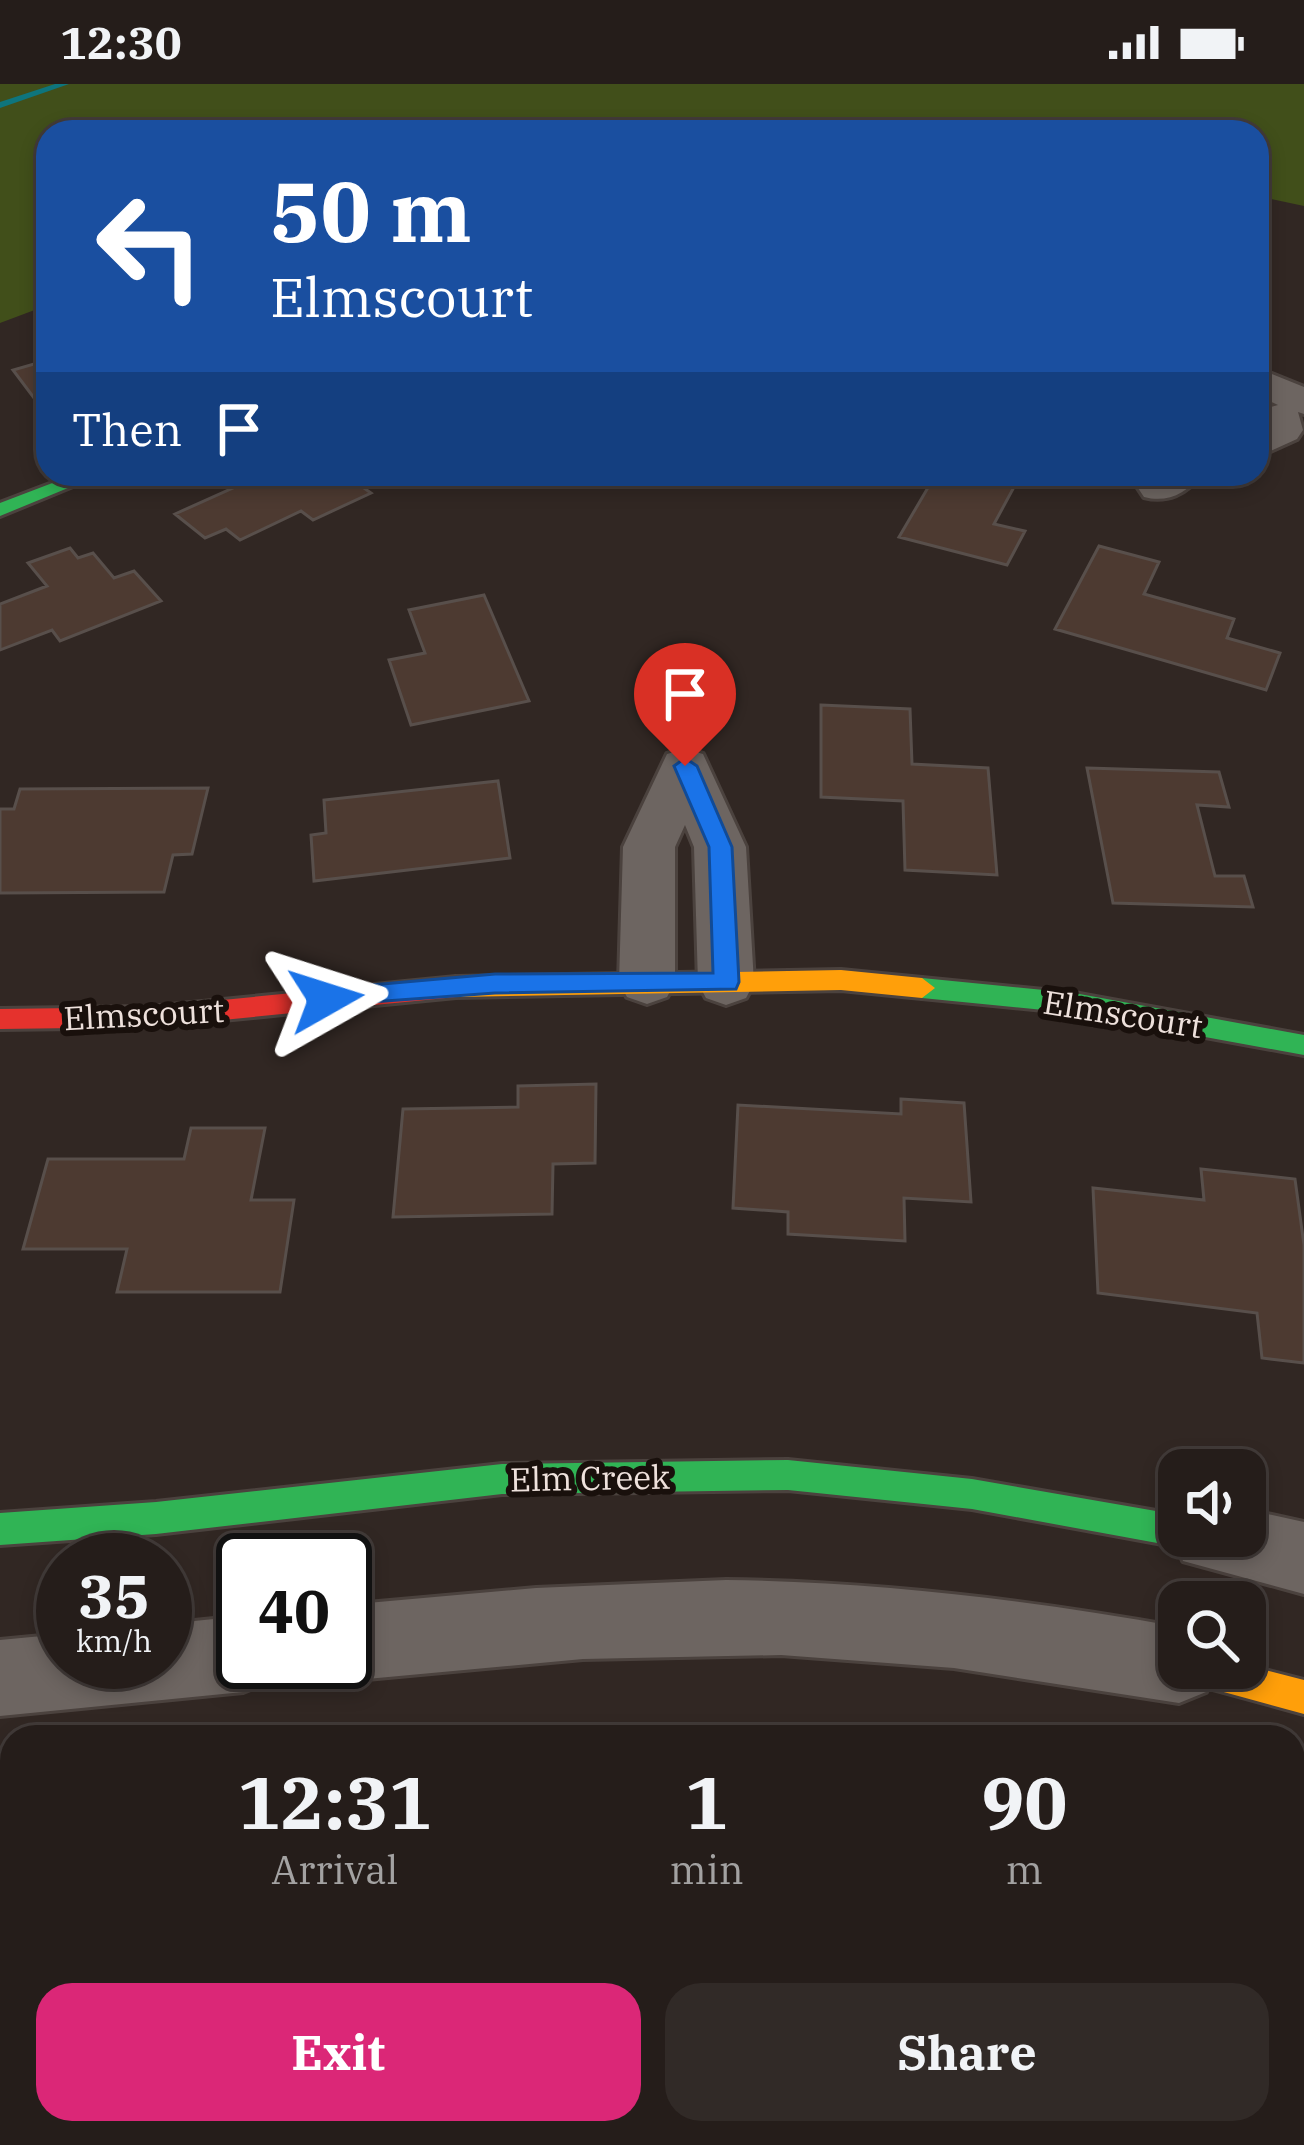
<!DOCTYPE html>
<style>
:root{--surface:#251d1a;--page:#312a27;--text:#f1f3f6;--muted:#a3a2a2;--line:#423b39;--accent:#db2777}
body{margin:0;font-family:"IBM Plex Serif",serif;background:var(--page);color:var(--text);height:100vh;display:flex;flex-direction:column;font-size:45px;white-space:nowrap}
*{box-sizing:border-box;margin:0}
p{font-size:39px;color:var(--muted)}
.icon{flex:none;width:66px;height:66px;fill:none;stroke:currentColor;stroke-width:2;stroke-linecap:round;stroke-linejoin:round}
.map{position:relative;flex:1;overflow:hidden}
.sheet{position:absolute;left:0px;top:1641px;width:1305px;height:420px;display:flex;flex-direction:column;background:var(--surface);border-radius:36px 36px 0 0;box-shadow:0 6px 18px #0003,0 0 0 3px var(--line)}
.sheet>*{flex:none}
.top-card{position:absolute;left:36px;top:36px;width:1233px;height:366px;border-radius:36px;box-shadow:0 6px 18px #0003,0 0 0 3px var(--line);background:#1a4fa0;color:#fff;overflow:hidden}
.buttons{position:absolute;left:1158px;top:1365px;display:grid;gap:24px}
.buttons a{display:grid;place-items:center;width:108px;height:108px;border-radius:24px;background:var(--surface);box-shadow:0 6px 18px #0003,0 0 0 3px var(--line);font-size:60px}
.speed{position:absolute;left:36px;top:1449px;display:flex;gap:24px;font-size:60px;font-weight:700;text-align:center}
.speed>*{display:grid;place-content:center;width:156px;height:156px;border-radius:50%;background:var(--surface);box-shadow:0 6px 18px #0003,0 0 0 3px var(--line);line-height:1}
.speed small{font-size:30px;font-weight:400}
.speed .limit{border:6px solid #111;border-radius:18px;background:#fff;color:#111}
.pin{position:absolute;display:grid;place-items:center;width:102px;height:102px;color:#fff;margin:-123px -51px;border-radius:50% 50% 50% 0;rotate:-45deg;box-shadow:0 0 12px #0007}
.pin .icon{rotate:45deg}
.me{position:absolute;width:132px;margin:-66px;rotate:84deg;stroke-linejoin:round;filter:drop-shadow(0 0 9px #0008)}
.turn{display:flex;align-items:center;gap:42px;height:252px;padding:0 36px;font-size:54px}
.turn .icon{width:156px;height:156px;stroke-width:2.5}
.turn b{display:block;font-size:84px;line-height:102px}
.then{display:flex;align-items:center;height:114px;padding:0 36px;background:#0003;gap:24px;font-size:45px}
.eta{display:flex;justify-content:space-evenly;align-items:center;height:204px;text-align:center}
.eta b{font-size:72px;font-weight:700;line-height:84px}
.cta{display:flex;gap:24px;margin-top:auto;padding:24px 36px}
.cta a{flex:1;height:138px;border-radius:36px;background:var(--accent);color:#fff;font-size:48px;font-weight:700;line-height:138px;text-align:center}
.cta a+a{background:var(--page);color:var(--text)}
.status{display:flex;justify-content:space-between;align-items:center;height:84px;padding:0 60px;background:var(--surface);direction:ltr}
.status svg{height:33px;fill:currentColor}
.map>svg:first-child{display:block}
</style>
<div class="status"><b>12:30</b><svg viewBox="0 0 49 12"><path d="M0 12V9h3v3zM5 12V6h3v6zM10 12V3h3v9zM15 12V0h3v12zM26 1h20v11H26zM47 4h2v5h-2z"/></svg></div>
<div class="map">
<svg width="1304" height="2061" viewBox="0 0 1304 2061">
<rect width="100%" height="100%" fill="#312723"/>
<!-- green -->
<path fill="#414f1a" d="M0 0H1304V122L1257 112V48H48V221L0 239Z"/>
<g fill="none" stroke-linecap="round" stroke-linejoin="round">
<!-- stream -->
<path fill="#0e757d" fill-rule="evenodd" d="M55 0H69L0 24V18Z"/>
</g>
<!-- building -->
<path fill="#4d3a31" stroke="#584f4b" stroke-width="3" d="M48 276V314L37 318 13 286Z
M264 390H344L371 409 313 436 301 427 240 456 226 445 205 454 175 430Z
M936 390H1021L994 440 1025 447 1007 481 899 453Z
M1099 462 1159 478 1144 510 1234 535 1227 554 1280 569 1266 606 1055 545Z
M70 464 78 474 93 469 114 494 134 487 161 517 60 557 52 546 0 566V520L47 502 28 479Z
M484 511 529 617 411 641 389 576 425 569 409 526Z
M821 621 910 625 912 680 988 684 997 791 905 786 903 717 821 713Z
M1087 684 1219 688 1229 723 1197 721 1215 792H1244L1253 823 1113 819Z
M498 697 510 774 314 797 311 751 326 749 324 716Z
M208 704 192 770 173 771 164 808 0 809V725H14L20 705Z
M596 1000 595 1079 553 1080 552 1130 393 1133 403 1025 518 1023V1002Z
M901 1015 964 1019 971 1118 904 1114 905 1157 788 1150V1128L733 1124 738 1021 901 1030Z
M191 1044H265L251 1116H294L280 1208H117L127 1165H23L48 1075H184Z
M1201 1085 1295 1095 1304 1161V1279L1262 1274 1257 1229 1098 1209 1093 1104 1204 1116Z
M0 1757H12V2049H99L97 2061H0Z
M1304 1913V2061H1255L1248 2049H1293V1919Z
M260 2049H628V2061H259Z
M830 2049H1071L1072 2061H863L830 2058Z"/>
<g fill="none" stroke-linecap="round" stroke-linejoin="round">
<defs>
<path id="street" d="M1257 284 1304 303V330L1298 328 1303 346 1297 355 1257 373V344L1267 324 1278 321 1257 311Z
M1152 390H1201C1187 410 1167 419 1144 413L1138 404Z
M685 665 703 670 746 763 754 899 746 914 726 921 706 914 698 899 694 763 685 741 675 763V898L667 913 647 920 627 913 619 898 623 763 667 670Z
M1245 1425 1304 1438V1510L1183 1477 1173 1452 1179 1437V1452H1245Z
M726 1496C879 1498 1029 1516 1179 1543V1584H1216L1206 1608 1179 1619 954 1584 781 1571 583 1575 345 1597 318 1586 315 1578H345V1521L536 1504Z
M243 1532V1578H277L270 1597 243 1608 0 1632V1556L63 1550V1578H165V1540Z"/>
<path id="fast" d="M76 390H102L0 432V419Z
M922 894 1074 909 1304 951V971L1074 929 922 914 909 904Z
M788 1376 972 1395 1179 1431V1452H1193L1179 1463 972 1425 788 1406 502 1410 156 1450 0 1461V1429L156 1418 502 1380Z"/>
<path id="slow" d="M841 886 922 894 935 904 922 914 841 906 456 913 443 903 456 893Z
M1179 1574V1584H1245V1581L1304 1596V1630L1180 1596 1175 1584Z"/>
<path id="jam" d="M456 893 469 903 456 913 151 943 0 945V925L151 923Z"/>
</defs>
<!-- street casing -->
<use href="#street" stroke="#4b423e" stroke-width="6"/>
<!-- fast casing -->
<use href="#fast" stroke="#4b423e" stroke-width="6"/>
<!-- slow casing -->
<use href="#slow" stroke="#4b423e" stroke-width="6"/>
<!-- jam casing -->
<use href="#jam" stroke="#4b423e" stroke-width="6"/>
<!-- street -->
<use href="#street" fill="#6d6561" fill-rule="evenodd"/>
<!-- fast -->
<use href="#fast" fill="#30b455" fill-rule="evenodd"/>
<!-- slow -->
<use href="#slow" fill="#ff9f0a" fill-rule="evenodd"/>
<!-- jam -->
<use href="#jam" fill="#e5322d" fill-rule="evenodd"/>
</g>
<!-- route -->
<path fill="#1a73e8" stroke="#114b97" stroke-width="3" d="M685 674 697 682 732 763 739 898 736 905 495 909 317 922 313 915 326 905 495 890 713 889 709 763 674 682Z"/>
<g text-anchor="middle" stroke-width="12" stroke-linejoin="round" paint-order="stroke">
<!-- street labels -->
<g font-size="33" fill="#eee1dc" stroke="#19100c">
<text transform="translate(144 930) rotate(-3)" y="12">Elmscourt</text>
<text transform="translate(1123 930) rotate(9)" y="12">Elmscourt</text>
<text transform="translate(590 1394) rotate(-1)" y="12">Elm Creek</text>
</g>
</g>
</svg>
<div class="buttons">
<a><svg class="icon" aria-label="sound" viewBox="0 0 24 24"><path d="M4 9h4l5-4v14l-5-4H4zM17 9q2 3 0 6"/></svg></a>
<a><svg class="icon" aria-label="search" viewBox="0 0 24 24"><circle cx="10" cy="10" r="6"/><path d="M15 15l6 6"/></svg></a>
</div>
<div class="speed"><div>35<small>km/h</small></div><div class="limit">40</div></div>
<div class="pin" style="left:685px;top:682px;background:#d93025"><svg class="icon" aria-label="arrive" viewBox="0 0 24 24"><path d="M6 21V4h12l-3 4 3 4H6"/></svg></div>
<svg class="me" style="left:326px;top:915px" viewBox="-20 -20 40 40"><path d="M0-17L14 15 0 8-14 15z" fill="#1a73e8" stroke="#fff" stroke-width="4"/></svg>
<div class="top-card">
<div class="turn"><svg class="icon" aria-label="left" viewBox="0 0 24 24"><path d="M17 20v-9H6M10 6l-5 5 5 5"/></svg><div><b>50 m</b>Elmscourt</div></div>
<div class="then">Then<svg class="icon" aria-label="arrive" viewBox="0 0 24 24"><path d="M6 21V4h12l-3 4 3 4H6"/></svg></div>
</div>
<section class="sheet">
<div class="eta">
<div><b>12:31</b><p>Arrival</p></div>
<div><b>1</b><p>min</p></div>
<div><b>90</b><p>m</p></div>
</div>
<div class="cta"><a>Exit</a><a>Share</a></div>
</section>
</div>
